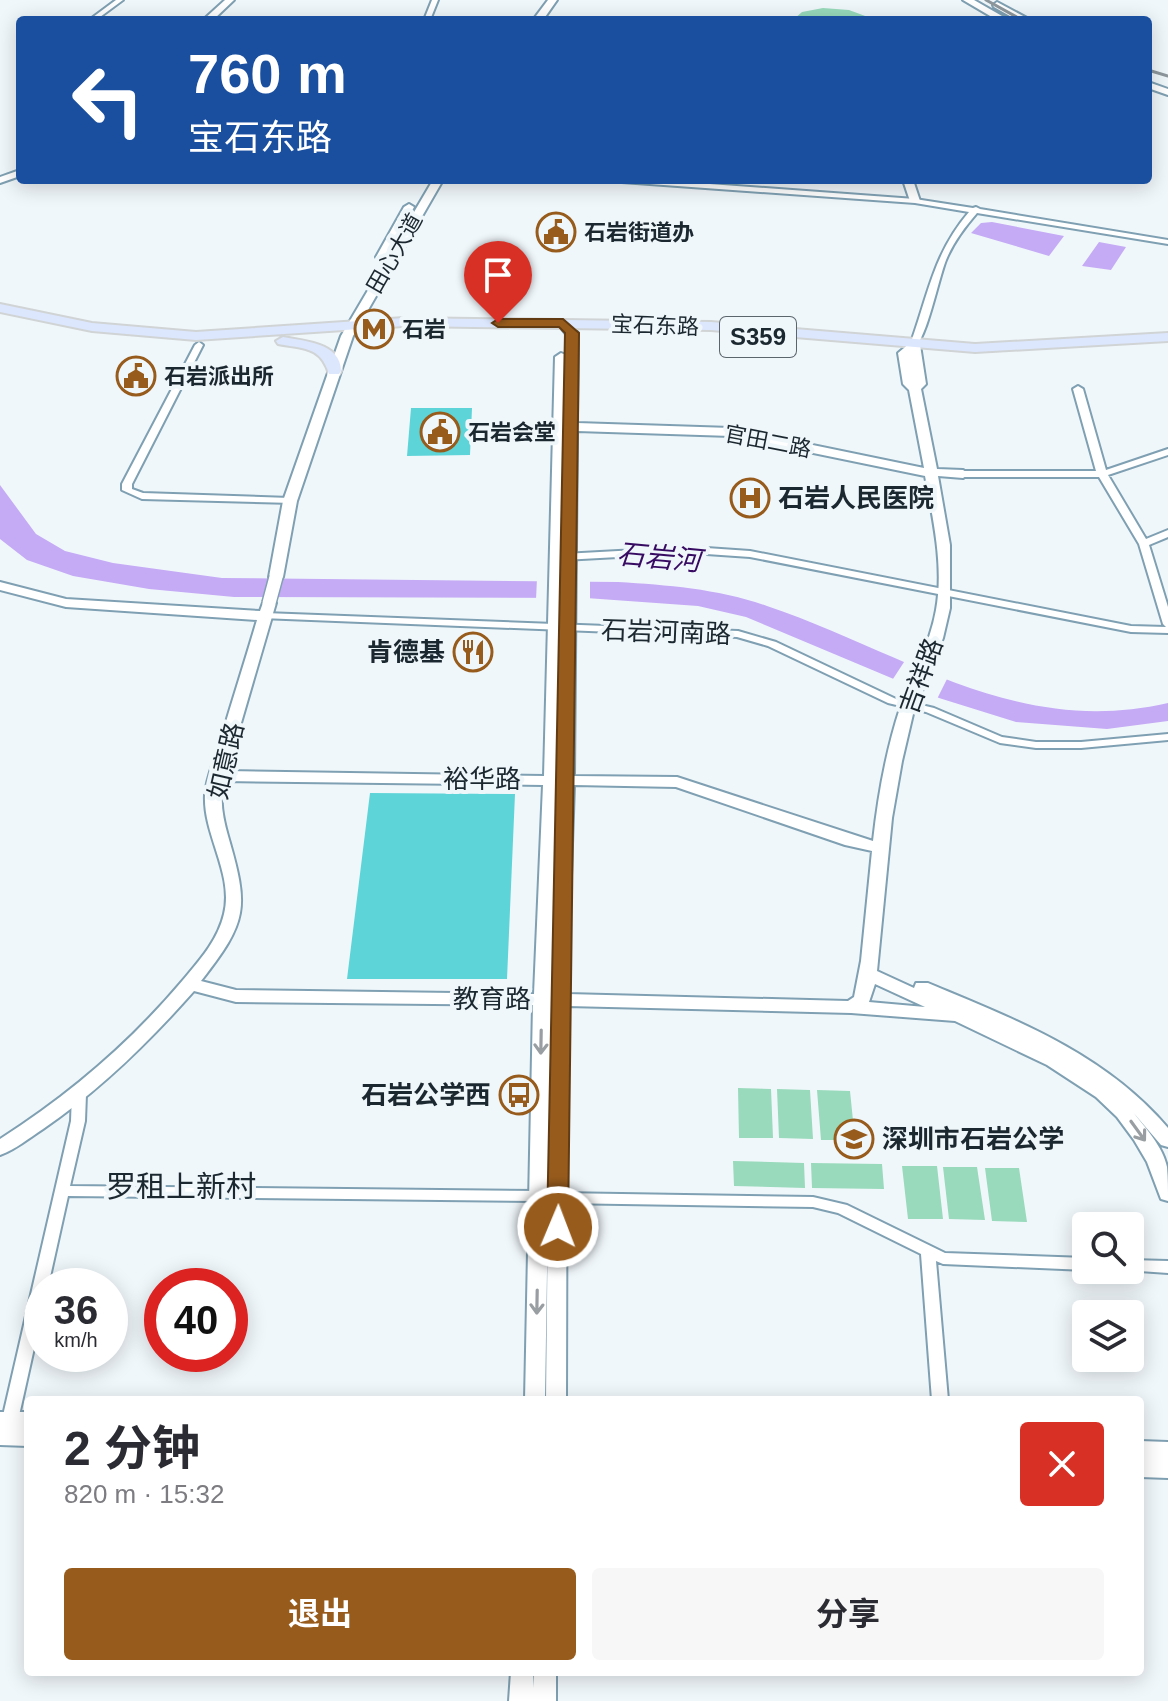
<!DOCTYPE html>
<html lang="zh">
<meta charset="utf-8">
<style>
:root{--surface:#fff;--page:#f7f7f7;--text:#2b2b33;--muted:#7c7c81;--accent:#975b1c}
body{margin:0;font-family:Arial,"Noto Sans SC",sans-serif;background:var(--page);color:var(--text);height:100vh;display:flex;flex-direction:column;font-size:30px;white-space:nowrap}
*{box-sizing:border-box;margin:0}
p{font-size:26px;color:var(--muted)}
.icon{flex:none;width:44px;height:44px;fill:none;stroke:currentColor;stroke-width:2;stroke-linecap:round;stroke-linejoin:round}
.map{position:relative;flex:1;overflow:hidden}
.details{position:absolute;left:24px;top:1396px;width:1120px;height:280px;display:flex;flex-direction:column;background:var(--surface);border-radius:8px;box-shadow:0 4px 20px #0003}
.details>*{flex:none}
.guide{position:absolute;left:16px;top:16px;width:1136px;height:168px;border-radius:8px;box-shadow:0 4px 20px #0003;background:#1a4fa0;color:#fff;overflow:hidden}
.controls{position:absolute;left:1072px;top:1212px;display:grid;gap:16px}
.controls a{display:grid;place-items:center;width:72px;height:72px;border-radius:8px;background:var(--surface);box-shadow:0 4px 20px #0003;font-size:40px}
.speed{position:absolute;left:24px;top:1268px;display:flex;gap:16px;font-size:40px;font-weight:700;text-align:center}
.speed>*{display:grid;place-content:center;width:104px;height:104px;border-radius:50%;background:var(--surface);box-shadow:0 4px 20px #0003;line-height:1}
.speed small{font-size:20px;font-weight:400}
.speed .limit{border:12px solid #d22;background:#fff;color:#111}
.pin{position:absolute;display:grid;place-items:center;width:68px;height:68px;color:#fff;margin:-82px -34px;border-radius:50% 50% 50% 0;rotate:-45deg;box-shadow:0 0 8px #0007}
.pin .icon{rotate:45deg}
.me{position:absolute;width:88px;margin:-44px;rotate:1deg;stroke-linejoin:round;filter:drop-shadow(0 0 6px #0008)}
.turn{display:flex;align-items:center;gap:28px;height:168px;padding:0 40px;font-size:36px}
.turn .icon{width:104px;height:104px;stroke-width:2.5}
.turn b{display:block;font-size:56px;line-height:68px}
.round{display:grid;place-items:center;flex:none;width:84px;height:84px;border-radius:8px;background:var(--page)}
.headline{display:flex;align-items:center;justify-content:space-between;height:136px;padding:0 40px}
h1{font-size:48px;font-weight:700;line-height:60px}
.cta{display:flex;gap:16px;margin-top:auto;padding:16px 40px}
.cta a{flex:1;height:92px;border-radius:8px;background:var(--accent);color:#fff;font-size:32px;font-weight:700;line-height:92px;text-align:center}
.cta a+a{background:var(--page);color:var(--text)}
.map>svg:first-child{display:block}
</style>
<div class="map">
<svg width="1168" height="1701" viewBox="0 0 1168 1701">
<rect width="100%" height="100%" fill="#f0f7fb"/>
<!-- green -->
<path fill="#98dabb" d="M823 8 849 10 876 20H793L802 12Z
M738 1088 771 1089 773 1138H739Z
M777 1089 810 1090 813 1139 779 1138Z
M817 1090 850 1091 855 1140H821Z
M733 1161 804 1163 805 1188 734 1186Z
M811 1163 882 1164 884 1189 812 1188Z
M902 1166H937L943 1219H908Z
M943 1167H977L985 1220 949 1219Z
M985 1168H1019L1027 1222 992 1221Z"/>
<!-- water -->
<path fill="#c5abf5" d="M992 222 1064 236 1049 256 971 233 981 223Z
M1099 242 1126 247 1111 270 1082 266Z
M0 485 36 534 65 551 113 563 222 578 618 582C668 585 719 589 767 606 904 652 1015 738 1168 703V721L1107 729 1016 722 939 698 746 617 698 606 586 598 234 597 149 589 73 576 27 560 0 539Z"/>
<!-- pier -->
<path fill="#f0f7fb" d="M537 578H590V601L536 600Z
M906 659 948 677 936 701 891 682Z"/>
<!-- building -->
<path fill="#5dd4d8" d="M411 408H472L470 455 407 456Z
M370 793 515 794 507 979H347Z"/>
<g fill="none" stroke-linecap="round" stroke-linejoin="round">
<defs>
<path id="street" d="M116 0H123L96 20H89Z
M432 0H438L430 20H424Z
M618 180H655L915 199 973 208 976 207 980 209 1168 240V244L977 213C964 228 953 243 946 260 938 280 927 338 914 348L910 345C928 296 933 254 969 212L915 203 622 182Z
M199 342 203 345 132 484V489L143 493 290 498 293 499V503L142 499 122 490V484L195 345Z
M1078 386 1083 389 1106 470 1168 449V455L1108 475 1146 539 1168 530V537L1149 545 1168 607V633L1131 632 750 557 692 553 563 560 558 557 563 554 692 547 750 551 1131 626 1166 627 1163 624 1139 544 1099 477H963L958 474 963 471H1096L1073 389Z
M265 613 738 631 776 642 896 699 934 708 1002 737 1036 742H1081L1168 734V740L1081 748H1036L1000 743 926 712 888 703 768 646 737 637 261 618 260 616Z
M79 1089 84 1091 86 1094 85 1121 70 1186 538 1191 543 1192 545 1196 543 1200 538 1201 68 1196 48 1286H42V1312L18 1420 16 1424 10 1426 4 1424 2 1420 71 1121 72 1094 74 1091Z
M558 1193 813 1197 847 1205 945 1253 1086 1258V1270L943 1264 936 1261 948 1400H932L921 1254 838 1213 813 1207 558 1203 553 1202 551 1198 553 1194Z
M1130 1260 1168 1261V1273L1125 1270H1130Z"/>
<path id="secondary" d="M225 0H234L213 20H203Z
M548 0H557L543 20H533Z
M963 0H974L1009 20H997Z
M997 2 1027 18 1029 20H1017L994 7 993 5Z
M1148 82 1168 89V95L1148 88Z
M20 170V176L0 183V177Z
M433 180H443L353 336 297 501 283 577 281 580H271L269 577 283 501 341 336Z
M903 180H913L920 201 919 203 910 201Z
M409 204 414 207 388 257 378 259 376 257 404 207Z
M563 320 567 321 578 333 577 423 731 428 924 468 909 390 903 384 898 353 910 343H918L920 345 926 384 921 389 937 469 963 470 969 474 963 478 938 476 950 545V608L943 638 913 714 902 761 892 818 877 971 914 988 916 983H928C1016 1020 1104 1053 1168 1128V1147L1161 1145 1132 1111C1145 1127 1163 1147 1167 1167 1168 1178 1168 1190 1168 1201L1161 1199 1147 1162 1134 1140 1117 1117 1096 1097 1047 1065 955 1021 851 1013 567 1006 566 1400H546L548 1207 545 1400H525L533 1005 236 1002 194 991C148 1043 100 1090 43 1129 29 1138 15 1150 0 1155V1139C69 1095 130 1043 183 980 199 961 218 940 224 914 234 874 203 835 205 795 206 778 215 759 220 742 232 701 245 661 257 620L66 607 0 590V582L66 599 260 611 264 600H274L276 603 227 771 544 776 555 357 561 353 566 355V334L557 323ZM577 431 731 436 925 476C933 519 944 566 936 610 930 644 912 676 900 708 886 751 878 796 873 841L677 777 574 776ZM224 781 543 785 534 994 236 990 201 981C248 921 249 908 228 836 223 818 219 800 224 781ZM574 785 676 787 845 845 872 851 861 961 854 997 848 1001 567 994ZM875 984 925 1007 869 1002Z
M0 1412H28V1446L0 1445Z
M1140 1441 1168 1442V1460L1140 1459Z
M1140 1459 1168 1460V1478L1140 1477Z
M511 1672H533V1688L534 1672H556V1701H509Z"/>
<path id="primary" d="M0 304 92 323 196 332 404 318 711 322 975 344 1168 333V341L975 352 711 330 404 326 196 340 92 331 0 312Z
M283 337C304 341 341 343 341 371L339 374H329C321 346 303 349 278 344L276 341Z"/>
</defs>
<!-- street casing -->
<use href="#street" stroke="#7fa0b2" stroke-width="4"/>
<!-- secondary casing -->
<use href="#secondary" stroke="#7fa0b2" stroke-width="4"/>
<!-- primary casing -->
<use href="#primary" stroke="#d1d4d5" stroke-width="4"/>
<!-- street -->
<use href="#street" fill="#fff" fill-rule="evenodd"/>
<!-- secondary -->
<use href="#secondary" fill="#fff" fill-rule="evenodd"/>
<!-- primary -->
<use href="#primary" fill="#dce7fe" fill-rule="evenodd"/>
<!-- rail -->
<path stroke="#8d979c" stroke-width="3" d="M986 0 1022 20
M1148 70 1168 76"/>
<defs>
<path id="secondary-bridge" d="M269 603 276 577"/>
</defs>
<!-- secondary-bridge casing -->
<use href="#secondary-bridge" stroke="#7fa0b2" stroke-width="16" stroke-linecap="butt"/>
<!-- secondary-bridge -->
<use href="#secondary-bridge" stroke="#fff" stroke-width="13"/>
</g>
<!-- one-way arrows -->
<defs><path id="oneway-shaft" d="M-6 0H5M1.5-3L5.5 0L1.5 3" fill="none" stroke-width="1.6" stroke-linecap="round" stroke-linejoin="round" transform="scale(2)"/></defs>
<g stroke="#989ea1">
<use href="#oneway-shaft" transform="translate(541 1042) rotate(91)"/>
<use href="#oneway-shaft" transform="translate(1138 1131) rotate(54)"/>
<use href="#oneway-shaft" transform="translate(537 1302) rotate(91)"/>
</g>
<!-- route -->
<path fill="#975b1c" stroke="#623b12" stroke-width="2" d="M563 319 579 333 568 1227 558 1235 547 1227 565 333 559 327H498L492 323 498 319Z"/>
<!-- icons -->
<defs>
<symbol id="civic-ring" viewBox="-11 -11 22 22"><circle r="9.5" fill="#f0f7fb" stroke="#975b1c" stroke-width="1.5"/><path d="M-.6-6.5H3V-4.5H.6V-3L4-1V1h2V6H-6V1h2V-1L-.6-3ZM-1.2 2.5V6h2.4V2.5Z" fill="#975b1c"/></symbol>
<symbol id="metro-ring" viewBox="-11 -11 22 22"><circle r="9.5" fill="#f0f7fb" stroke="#975b1c" stroke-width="1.5"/><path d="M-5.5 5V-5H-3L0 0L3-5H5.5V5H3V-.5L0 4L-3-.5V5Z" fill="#975b1c"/></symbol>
<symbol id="hospital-ring" viewBox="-11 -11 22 22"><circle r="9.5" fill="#f0f7fb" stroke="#975b1c" stroke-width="1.5"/><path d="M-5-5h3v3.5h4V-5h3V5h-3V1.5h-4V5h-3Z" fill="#975b1c"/></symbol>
<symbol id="restaurant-ring" viewBox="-11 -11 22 22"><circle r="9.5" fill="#f0f7fb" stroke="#975b1c" stroke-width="1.5"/><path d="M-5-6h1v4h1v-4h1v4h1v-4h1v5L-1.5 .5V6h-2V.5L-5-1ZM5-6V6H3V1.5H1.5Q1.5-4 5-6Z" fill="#975b1c"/></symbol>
<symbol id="bus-ring" viewBox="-11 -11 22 22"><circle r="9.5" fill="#f0f7fb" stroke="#975b1c" stroke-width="1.5"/><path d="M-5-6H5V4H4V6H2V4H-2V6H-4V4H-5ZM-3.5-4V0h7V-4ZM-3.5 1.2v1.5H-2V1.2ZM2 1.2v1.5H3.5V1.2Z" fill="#975b1c"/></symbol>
<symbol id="school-ring" viewBox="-11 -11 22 22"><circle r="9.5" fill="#f0f7fb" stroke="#975b1c" stroke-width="1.5"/><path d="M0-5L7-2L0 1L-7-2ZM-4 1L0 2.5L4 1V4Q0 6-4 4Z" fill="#975b1c"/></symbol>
</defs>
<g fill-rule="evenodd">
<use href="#civic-ring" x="534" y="210" width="44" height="44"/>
<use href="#metro-ring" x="352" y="307" width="44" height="44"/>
<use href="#civic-ring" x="114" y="354" width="44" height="44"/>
<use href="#civic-ring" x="418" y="410" width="44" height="44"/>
<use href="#hospital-ring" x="728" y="476" width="44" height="44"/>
<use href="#restaurant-ring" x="451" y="630" width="44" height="44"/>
<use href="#bus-ring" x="497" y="1073" width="44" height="44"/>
<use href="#school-ring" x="832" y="1117" width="44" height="44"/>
</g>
<g text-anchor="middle" stroke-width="8" stroke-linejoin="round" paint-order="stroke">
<!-- far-poi labels -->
<g font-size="22" font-weight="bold" fill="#1b282f" stroke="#f0f7fb" text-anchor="start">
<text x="584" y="240">石岩街道办</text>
<text x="402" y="337">石岩</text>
<text x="164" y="384">石岩派出所</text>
<text x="468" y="440">石岩会堂</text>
</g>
<!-- far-street labels -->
<g font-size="22" fill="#1b282f" stroke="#f0f7fb">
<text transform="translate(394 253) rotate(-60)" y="8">田心大道</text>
<text transform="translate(655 325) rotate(2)" y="8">宝石东路</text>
<text transform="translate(768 441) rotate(11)" y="8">官田二路</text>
</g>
<!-- shield labels -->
<rect fill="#f0f7fb" stroke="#5b666c" stroke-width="2" x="720" y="317" width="76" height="40" rx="6"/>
<g font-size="24" font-weight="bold" fill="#1b282f">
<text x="758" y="345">S359</text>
</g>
<!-- poi labels -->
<g font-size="26" font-weight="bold" fill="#1b282f" stroke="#f0f7fb" text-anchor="start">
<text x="778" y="507">石岩人民医院</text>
<text x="445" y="661" text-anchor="end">肯德基</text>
<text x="491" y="1104" text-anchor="end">石岩公学西</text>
<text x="882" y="1148">深圳市石岩公学</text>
</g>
<!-- street labels -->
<g font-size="26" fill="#1b282f" stroke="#f0f7fb">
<text transform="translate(666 632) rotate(2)" y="9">石岩河南路</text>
<text transform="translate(921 676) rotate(-70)" y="9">吉祥路</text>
<text transform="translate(226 761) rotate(-77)" y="9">如意路</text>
<text x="482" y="788">裕华路</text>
<text x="492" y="1008">教育路</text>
</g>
<!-- water labels -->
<g font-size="28" font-style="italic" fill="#370b62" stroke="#f0f7fb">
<text transform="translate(659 557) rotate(5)" y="10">石岩河</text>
</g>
<!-- quarter labels -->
<g font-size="30" fill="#1b282f" stroke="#f0f7fb">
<text x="181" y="1197">罗租上新村</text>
</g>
</g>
</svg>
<div class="controls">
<a><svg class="icon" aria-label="search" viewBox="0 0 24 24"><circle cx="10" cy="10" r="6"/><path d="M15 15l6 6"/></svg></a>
<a><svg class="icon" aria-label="layers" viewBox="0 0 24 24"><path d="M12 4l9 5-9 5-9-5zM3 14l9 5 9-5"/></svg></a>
</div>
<div class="speed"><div>36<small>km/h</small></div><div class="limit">40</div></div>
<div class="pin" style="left:498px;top:323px;background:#d93025"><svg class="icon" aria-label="arrive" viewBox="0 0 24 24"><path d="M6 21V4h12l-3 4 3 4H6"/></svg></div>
<svg class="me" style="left:558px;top:1227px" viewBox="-20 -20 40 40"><circle r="17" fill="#975b1c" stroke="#fff" stroke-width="3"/><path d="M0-11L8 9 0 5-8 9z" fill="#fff"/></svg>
<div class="guide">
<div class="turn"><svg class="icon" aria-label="left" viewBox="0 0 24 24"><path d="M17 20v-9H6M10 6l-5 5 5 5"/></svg><div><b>760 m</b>宝石东路</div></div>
</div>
<section class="details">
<div class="headline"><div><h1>2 分钟</h1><p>820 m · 15:32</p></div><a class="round" style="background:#d93025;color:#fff"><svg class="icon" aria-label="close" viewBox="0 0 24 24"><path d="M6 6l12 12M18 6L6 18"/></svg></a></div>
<div class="cta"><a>退出</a><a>分享</a></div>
</section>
</div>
